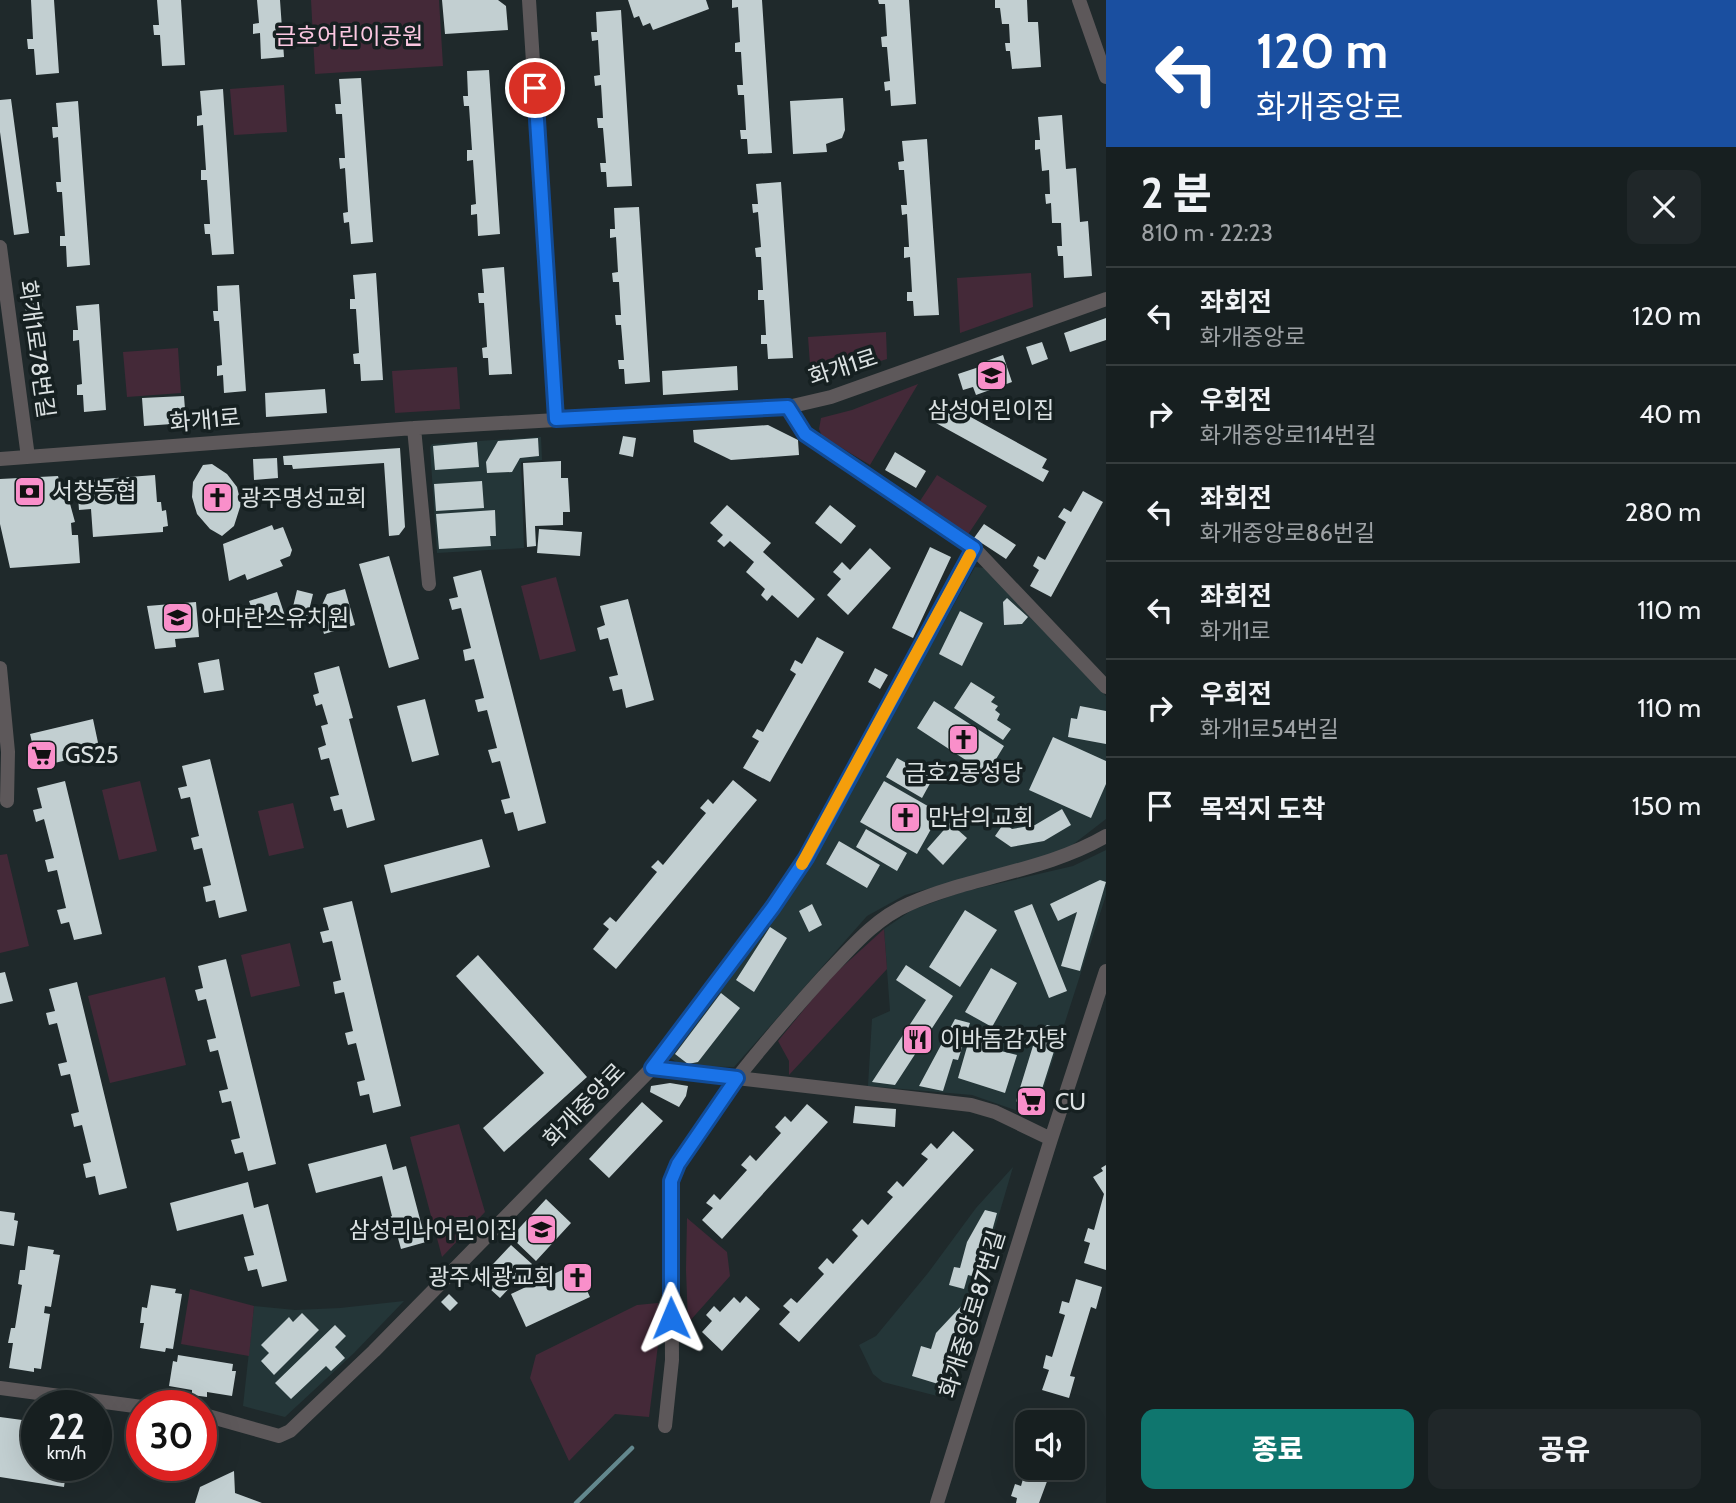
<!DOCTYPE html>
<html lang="ko">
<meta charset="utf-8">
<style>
:root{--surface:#171f20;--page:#202729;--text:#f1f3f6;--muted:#9ea2a5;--line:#363d3e;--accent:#0f766e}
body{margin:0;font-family:Cabin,"Noto Sans KR",sans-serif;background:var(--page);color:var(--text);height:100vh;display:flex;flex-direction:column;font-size:26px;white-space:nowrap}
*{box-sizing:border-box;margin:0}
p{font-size:23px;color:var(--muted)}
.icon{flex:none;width:38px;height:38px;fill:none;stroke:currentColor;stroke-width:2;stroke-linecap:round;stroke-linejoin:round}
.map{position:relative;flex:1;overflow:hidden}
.details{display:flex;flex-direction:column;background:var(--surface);width:630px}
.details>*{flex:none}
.hud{background:#1a4fa0;color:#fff;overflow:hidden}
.buttons{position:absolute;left:1015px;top:1410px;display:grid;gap:14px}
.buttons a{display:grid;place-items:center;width:70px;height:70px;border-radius:14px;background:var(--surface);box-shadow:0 7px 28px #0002,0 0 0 2px var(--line);font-size:35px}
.speed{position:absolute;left:21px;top:1390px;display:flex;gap:14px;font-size:35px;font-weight:700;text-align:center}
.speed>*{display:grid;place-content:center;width:91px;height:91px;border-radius:50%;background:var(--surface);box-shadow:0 7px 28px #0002,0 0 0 2px var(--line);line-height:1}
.speed small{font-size:18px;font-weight:400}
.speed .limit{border:10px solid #d22;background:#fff;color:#111}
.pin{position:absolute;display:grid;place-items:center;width:60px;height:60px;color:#fff;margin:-30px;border:4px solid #fff;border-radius:50%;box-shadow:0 2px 7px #0007}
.me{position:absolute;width:77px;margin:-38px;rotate:359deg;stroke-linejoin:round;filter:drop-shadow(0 0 5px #0008)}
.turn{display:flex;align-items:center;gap:24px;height:147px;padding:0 35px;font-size:32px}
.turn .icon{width:91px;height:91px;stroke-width:2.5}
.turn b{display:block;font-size:49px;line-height:60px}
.round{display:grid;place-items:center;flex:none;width:74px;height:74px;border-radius:14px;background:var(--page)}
.head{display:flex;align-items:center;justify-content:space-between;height:119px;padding:0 35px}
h1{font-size:42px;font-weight:800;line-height:52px}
.primary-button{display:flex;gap:14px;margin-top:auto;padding:14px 35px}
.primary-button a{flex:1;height:80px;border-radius:14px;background:var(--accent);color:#fff;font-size:28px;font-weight:800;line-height:80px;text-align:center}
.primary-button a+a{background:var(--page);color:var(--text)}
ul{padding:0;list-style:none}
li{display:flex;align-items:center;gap:21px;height:98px;padding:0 35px;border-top:2px solid var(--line)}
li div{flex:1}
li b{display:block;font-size:26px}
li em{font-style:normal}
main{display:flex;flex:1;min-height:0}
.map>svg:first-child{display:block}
</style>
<main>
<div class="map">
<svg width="1106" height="1503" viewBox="0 0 1106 1503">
<rect width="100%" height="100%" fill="#1f292b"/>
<!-- built -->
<path fill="#243638" d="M541 437 542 460 521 462 524 548 437 553 430 447 432 444Z
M975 567 985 568 1106 696V819L1071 846 1046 857 905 895 867 916 734 1067 682 1066 669 1057 795 888Z
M1106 850V895L1037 1109 1024 1113 972 1095 868 1086 872 1019 890 1011 884 929 912 910 962 892 1073 866Z
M1013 1167 945 1398 883 1382 873 1374 859 1345 876 1336 928 1273 976 1208Z
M404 1301 354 1353 285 1417 243 1406 254 1306 295 1310 340 1308Z"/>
<!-- green -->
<path fill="#442938" d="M311 0H439L443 66 315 74Z
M284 85 287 132 234 135 230 89Z
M1031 273 1033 307 960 333 957 278Z
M886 332 887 359 833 376 811 378 808 337Z
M178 348 181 393 127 397 123 352Z
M457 367 460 409 395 413 392 371Z
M918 384 870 465 822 436 819 429 821 418 852 410Z
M937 475 987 506 967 536 920 501Z
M556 577 576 651 540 660 521 586Z
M140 781 157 851 119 860 102 790Z
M293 803 304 848 269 856 258 811Z
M7 854 29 946 0 953V855Z
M884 929 887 969 789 1075V1061L778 1041 829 979Z
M290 943 300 986 251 997 241 955Z
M165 977 186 1065 110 1083 88 996Z
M459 1124 485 1212 442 1257 410 1137Z
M687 1218 727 1252 730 1276 688 1323 686 1270Z
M190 1289 254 1306 249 1356 181 1344Z
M658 1303 659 1337 649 1417 615 1414 569 1461 530 1378 536 1355 637 1305Z"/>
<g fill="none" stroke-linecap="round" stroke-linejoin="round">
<!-- stream -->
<path stroke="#63888e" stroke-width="4.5" d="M576 1503 632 1448"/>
</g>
<!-- building -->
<path fill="#c2cfd1" d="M31 0H54L59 73 36 75 34 49H28L27 39H33Z
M157 0H181L185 65 162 66 160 35H154L153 25H159Z
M257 0H280L284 57 261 59 260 33 253 34V24L259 23Z
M442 0H498L506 6 508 30 445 34Z
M628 0H706L709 9 653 30 650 23 643 26 639 16 634 18Z
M732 0H762L772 153 748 154 747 139H741L740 130H746L744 95H738L737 85H743L741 52H735V43L740 42 738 7 732 8Z
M878 0H909L916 104 891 106 890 90 885 91 884 82 890 81 887 47H882L881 37 887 36 885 4H879Z
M995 0H1027L1028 22H1038L1041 67 1012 69 1010 51H1006L1005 43H1010L1009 24H1002L1000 8H995Z
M621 10 632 186 607 187 606 172H601L600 163H606L603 128H598L597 118H603L601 85 595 86 594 76 600 75 598 40 592 41 591 32H597L596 12Z
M489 70 500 234 478 236 477 214 471 215V205L476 204 473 160 467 161V150H472L469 106H464L463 96H468L467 71Z
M361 78 373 242 351 244 349 222 344 223 343 213 348 212 345 168 340 169 339 158H345L342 114H336L335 104H341L339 79Z
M223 89 234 254 212 255 210 234H205L204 224H210L207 180H201V170H206L203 125 197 126V116L202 115 200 91Z
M843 98 845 130 842 138 826 144 827 152 793 154 790 101Z
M11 99 29 233 14 235 0 132V100Z
M78 101 90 265 67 267 66 246H60V236H65L62 192H57L56 182H61L58 137 53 138 52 127H58L56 103Z
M1062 115 1066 169 1076 168 1080 222 1088 221 1092 276 1064 278 1063 256H1058L1057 246H1062L1061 223H1052L1051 203 1046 204 1045 194H1050L1049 170 1042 171 1040 149 1035 150V140H1040L1038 117Z
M927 139 939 315 914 316 913 301H907V292H912L910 257 904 258V247H909L907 214 902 215 901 205H907L904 170H899L898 162 904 161 902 141Z
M781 182 793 358 768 359 767 344H761V335H766L764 300H758V290H763L761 257H756L755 248 761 247 758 212 753 213 752 204H758L756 184Z
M639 207 650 382 625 384 624 369H619L618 360H624L621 325H616L615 315H621L619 282H613L612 273 618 272 616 237 610 238V229H615L614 208Z
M504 267 512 374 489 375 488 358H483L482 348 487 347 484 303H479L478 293H484L482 269Z
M376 273 383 380 361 381 360 364H354L353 354 359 353 356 309H350V299H355L353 275Z
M239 285 246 391 224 393 223 375 217 376V366L222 365 219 321H214L213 311H218L217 286Z
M42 302 45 340 29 341 25 304Z
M99 304 106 410 84 412 83 395H77V385L82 384 79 340 73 341V330H78L76 306Z
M1106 318V340L1070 352 1064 333Z
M1042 342 1048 359 1032 365 1026 347Z
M1003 355 1012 382 976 395 973 387 963 390 958 374 982 366 981 363Z
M737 366 738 390 663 395 662 371Z
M325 389 327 413 266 417 265 393Z
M184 396 186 423 144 426 142 398Z
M947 404 1047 459 1042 468 1049 471 1043 482 936 423Z
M768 425 798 440 799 455 731 460 694 442 693 430Z
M623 436 636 438 633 457 619 454Z
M538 438 539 456 520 458 512 472 487 473 486 462 498 441Z
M477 442 479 467 435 470 433 446Z
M400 448 405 527 399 535 389 536 384 463 293 469 292 465H284L283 456Z
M895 452 926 471 916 488 885 470Z
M277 458 278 478 254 480 253 459Z
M561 461V478H568L570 512H563V525L535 526 536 546 527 547 523 463Z
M212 464 227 474 237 487 241 504 234 526 222 536 210 529 197 514 192 497 193 482 203 465Z
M155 475 157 502H161L162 511 166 510 168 526 163 527V532L93 537 91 509 79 510 77 481Z
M58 476 65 502 69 500 75 522 71 523 72 535H78L80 563 10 568 0 524V479Z
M482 481 484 508 436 511 434 484Z
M1083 491 1103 502 1051 597 1030 586 1039 570 1033 566 1038 556 1045 560 1066 522 1058 517 1064 508 1071 512Z
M727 505 771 543 763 552 815 599 798 618 772 595 767 601 761 595 765 589 746 572 754 562 730 541 724 547 717 541 723 535 710 523Z
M830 505 856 526 841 544 815 523Z
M495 510 496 536H490L491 546 439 549 436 514Z
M984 524 1016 545 1006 559 974 538Z
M272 525 274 530 283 527 292 550 290 556 280 560 283 566 247 580 245 574 229 581 223 544Z
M539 529 582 532 580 556 537 553Z
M930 547 951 557 913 638 892 628Z
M870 548 891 568 848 615 827 595 841 579 833 572 842 562 850 570Z
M389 556 419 659 389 668 359 564Z
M481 570 546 823 518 831 513 812 505 814 501 800 510 798 500 761 492 763 488 750 497 748 487 710 478 712 475 700 484 698 474 659 465 661 463 650 471 648 461 608 452 610 449 599 458 597 453 577Z
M345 589 355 625 324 634 318 614 327 594Z
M297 590 313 594 306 623 290 619Z
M277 592 285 616 258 625 249 601Z
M1007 598 1028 617 1022 624 1004 625 1003 602Z
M628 599 654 700 626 708 622 689 613 691 609 677 618 675 608 638 600 640 597 628 605 625 600 606Z
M196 602 199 637 175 639 176 647 155 649 147 606Z
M960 611 983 623 962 666 939 654Z
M817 637 844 652 770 782 743 768 759 741 752 737 757 729 763 732 796 674 790 670 795 660 802 664Z
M219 659 224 690 204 693 198 663Z
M339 666 353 718 349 719 375 820 347 828 342 809 334 811 330 797 339 795 329 758 321 760 318 748 326 745 321 726 328 724 322 704 316 706 313 695 319 693 314 673Z
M875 668 888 675 880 689 868 682Z
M971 682 995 697 991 702 998 706 995 710 1000 714 997 720 1011 729 1003 740 954 708Z
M425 699 439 755 412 762 397 706Z
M934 701 1004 746 987 774 917 728Z
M1080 706 1106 711V744L1068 737 1071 718 1077 719Z
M93 719 100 752 38 767 30 734Z
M1053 737 1106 761V784L1091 818 1029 790Z
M897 758 933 778 922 798 886 777Z
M210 759 247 911 219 918 215 900 206 902 203 887 211 885 202 848 194 850 191 838 199 836 190 797 181 799 178 788 187 786 182 766Z
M733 780 757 800 616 969 593 949 609 929 603 924 610 917 616 922 657 872 651 867 658 860 663 865 706 813 700 808 708 799 713 804Z
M65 781 102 934 74 940 69 922 61 924 57 910 66 908 57 870 48 872 45 860 54 858 44 819 36 822 33 810 42 808 37 788Z
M884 781 940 813 917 854 860 822Z
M1062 809 1071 825 1044 841 1011 847 995 836 1004 823 1012 829 1035 825Z
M950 823 967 838 943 865 927 849Z
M866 829 907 853 897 871 856 847Z
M482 839 490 867 391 893 384 865Z
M839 841 880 865 867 888 826 864Z
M1100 880 1106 882 1080 971 1061 966 1077 912 1058 921 1050 904Z
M352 901 401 1106 373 1113 369 1094 360 1096 357 1082 365 1080 356 1043 348 1045 345 1033 353 1031 344 992 335 994 333 982 341 980 332 941 323 943 320 932 329 930 323 908Z
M812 904 822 925 809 932 799 911Z
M1032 904 1067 991 1049 998 1014 911Z
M965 910 997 930 960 987 929 967Z
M770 927 787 938 754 992 736 980Z
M478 955 587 1077 504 1152 483 1128 544 1073 456 976Z
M226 959 276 1164 248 1171 243 1152 235 1154 231 1140 240 1138 231 1101 222 1103 219 1091 228 1089 218 1050 210 1052 207 1040 216 1038 206 999 198 1001 195 990 203 988 198 966Z
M906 965 953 996 895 1085 872 1082 926 1000 896 980Z
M991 968 1017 983 992 1027 965 1012Z
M5 972 13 1001 0 1004V973Z
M77 982 127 1188 99 1195 95 1176 86 1178 83 1164 91 1162 82 1125 74 1127 71 1114 79 1112 70 1074 61 1076 58 1064 67 1062 57 1023 49 1025 46 1013 55 1011 49 989Z
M721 993 740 1008 698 1062 688 1064 675 1054Z
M955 1019 970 1023 958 1060 953 1059 943 1091 919 1086Z
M1047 1025 1061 1029 1036 1108 1025 1111 1016 1101 1036 1036Z
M971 1033 997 1041V1044L1002 1046 1001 1051 1017 1055 1005 1093 958 1078Z
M670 1083 688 1086 686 1096 679 1107 650 1092 651 1086Z
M642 1102 663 1121 609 1178 589 1159Z
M807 1104 828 1122 722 1239 702 1220 713 1208 706 1203 714 1194 720 1200 747 1170 741 1165 750 1155 756 1161 781 1133 775 1127 785 1116 791 1122Z
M855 1106 896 1109 895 1127 853 1123Z
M953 1131 974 1150 799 1342 779 1324 790 1312 783 1306 791 1298 797 1303 824 1274 818 1268 827 1258 833 1264 858 1236 852 1230 862 1219 868 1225 893 1197 887 1192 897 1181 903 1187 928 1159 921 1154 931 1143 937 1149Z
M386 1144 393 1170 406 1166 426 1242 401 1249 396 1231 387 1233 383 1219 392 1216 382 1176 316 1193 308 1164Z
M1106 1165V1270L1084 1263 1090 1243 1084 1241 1088 1228 1094 1230 1104 1194 1093 1177 1103 1171 1101 1168Z
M248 1182 254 1208 268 1204 287 1281 262 1287 257 1269 248 1271 244 1257 254 1255 243 1214 177 1231 170 1203Z
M546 1199 571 1223 536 1261 511 1237Z
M985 1210 997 1213 979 1278 968 1275 964 1289 949 1285 954 1267 960 1268 967 1242Z
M0 1211 15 1213 14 1220 18 1221 14 1246 0 1244Z
M511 1245 532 1264 500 1298 479 1279Z
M28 1246 54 1250 53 1254 60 1255 51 1307 45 1306 44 1313 50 1314 41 1369 34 1368V1372L9 1368 13 1343H8L11 1328H15L22 1285 18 1284 20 1270H25Z
M575 1264 590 1297 526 1327 511 1294Z
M1076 1279 1102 1287 1096 1309 1091 1307 1070 1376 1075 1377 1069 1398 1042 1390 1049 1370 1043 1368 1046 1355 1052 1357 1065 1315 1059 1313 1062 1301 1069 1303Z
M151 1285 176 1289 175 1293 182 1294 173 1349 166 1348 165 1352 140 1348 144 1323H140L142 1307 147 1308Z
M449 1294 458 1303 450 1311 441 1302Z
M746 1296 760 1309 722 1351 702 1332 712 1321 706 1315 714 1306 720 1312 734 1297 740 1303Z
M966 1301 972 1302 948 1387 912 1376 921 1346 931 1349 936 1333Z
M302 1313 319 1330 274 1375 261 1361 269 1353 261 1345 289 1317 293 1322Z
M335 1325 346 1336 335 1347 345 1358 331 1371 326 1366 291 1399 275 1383Z
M178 1355 233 1364 232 1371H236L232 1396 207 1392V1397L192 1395V1390L169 1386 173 1361 177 1362Z
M0 1417 37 1422V1465H67L64 1487 0 1477Z
M1026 1468H1064L1060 1471 1058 1469 1049 1476 1039 1503H1016L1017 1498 1011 1496 1015 1484 1021 1486Z
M234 1471 235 1493 262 1503H195L200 1487Z"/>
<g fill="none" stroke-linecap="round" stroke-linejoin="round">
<!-- minor -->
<path stroke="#5d585a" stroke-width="14" d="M529 0 556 419
M1079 0 1106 77
M0 247 28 457
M788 407 805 434 974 548 1106 687
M414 428 429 584
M0 459 414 428 788 407 831 397 1106 299
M0 668 8 752 7 801
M652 1068 773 907 806 858 974 548
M0 1388 142 1407
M201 1414 279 1436 290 1431 374 1351 652 1068 737 1078C765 1043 794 1009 824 976 850 949 874 919 909 904 973 876 1046 871 1106 836
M665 1426 672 1360 671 1181 678 1164 737 1078 971 1105 995 1112 1051 1139
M937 1503 1051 1139 1106 971"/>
</g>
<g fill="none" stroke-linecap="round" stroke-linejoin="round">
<defs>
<path id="route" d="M535 88 556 419 788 407 805 434 974 548 806 858 773 907 652 1068 737 1078 678 1164 671 1181V1318"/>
</defs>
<!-- route casing -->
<use href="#route" stroke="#114b97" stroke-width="18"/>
<!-- route -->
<use href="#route" stroke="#1a73e8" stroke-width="12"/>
<!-- slow -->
<path stroke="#f59e0b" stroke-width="12" d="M802 864 970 555"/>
</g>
<!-- icons -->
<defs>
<symbol id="school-square" viewBox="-11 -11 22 22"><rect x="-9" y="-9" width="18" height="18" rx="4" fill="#f98fca" stroke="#162021"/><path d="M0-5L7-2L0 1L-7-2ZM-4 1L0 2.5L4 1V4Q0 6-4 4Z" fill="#111"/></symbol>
<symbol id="bank-square" viewBox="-11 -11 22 22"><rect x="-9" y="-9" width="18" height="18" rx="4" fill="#f98fca" stroke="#162021"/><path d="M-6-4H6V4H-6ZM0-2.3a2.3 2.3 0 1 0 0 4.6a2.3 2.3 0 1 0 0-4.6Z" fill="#111"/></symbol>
<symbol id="church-square" viewBox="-11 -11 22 22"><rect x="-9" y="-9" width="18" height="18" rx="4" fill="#f98fca" stroke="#162021"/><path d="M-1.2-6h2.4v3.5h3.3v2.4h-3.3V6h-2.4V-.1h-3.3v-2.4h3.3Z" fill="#111"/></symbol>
<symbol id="supermarket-square" viewBox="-11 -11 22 22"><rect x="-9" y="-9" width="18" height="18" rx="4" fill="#f98fca" stroke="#162021"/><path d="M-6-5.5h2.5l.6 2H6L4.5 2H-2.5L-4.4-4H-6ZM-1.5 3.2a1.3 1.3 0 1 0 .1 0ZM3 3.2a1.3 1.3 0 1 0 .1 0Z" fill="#111"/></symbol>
<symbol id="restaurant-square" viewBox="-11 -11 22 22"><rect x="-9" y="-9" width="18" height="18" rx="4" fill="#f98fca" stroke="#162021"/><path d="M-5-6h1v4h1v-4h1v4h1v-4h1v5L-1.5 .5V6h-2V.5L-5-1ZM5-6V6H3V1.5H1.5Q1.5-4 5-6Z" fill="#111"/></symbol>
</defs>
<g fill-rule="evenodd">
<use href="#school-square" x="974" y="358" width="35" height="35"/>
<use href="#bank-square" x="12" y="474" width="35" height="35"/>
<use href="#church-square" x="200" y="480" width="35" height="35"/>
<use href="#school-square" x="160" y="600" width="35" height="35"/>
<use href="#church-square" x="946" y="722" width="35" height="35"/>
<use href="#supermarket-square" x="24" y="738" width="35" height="35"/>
<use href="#church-square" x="888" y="800" width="35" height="35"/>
<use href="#restaurant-square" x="900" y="1022" width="35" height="35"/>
<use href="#supermarket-square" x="1014" y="1084" width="35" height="35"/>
<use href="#school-square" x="524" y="1212" width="35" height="35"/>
<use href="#church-square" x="560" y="1260" width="35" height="35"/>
</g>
<g text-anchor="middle" stroke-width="7" stroke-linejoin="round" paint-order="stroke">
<!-- park labels -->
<g font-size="23" fill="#fbc7e1" stroke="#162021">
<text x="349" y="44">금호어린이공원</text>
</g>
<!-- street labels -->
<g font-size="23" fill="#dce2e3" stroke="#162021">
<text transform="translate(37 349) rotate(82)" y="8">화개1로78번길</text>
<text transform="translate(843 367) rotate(-18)" y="8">화개1로</text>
<text transform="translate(205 420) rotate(-5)" y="8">화개1로</text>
<text transform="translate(584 1105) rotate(-46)" y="8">화개중앙로</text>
<text transform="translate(972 1314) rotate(-73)" y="8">화개중앙로87번길</text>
</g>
<!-- poi labels -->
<g font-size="23" fill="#dce2e3" stroke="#162021" text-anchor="start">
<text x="991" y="418" text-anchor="middle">삼성어린이집</text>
<text x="52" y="499">서창농협</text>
<text x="240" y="506">광주명성교회</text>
<text x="201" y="626">아마란스유치원</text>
<text x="65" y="763">GS25</text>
<text x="964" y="781" text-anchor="middle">금호2동성당</text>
<text x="928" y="825">만남의교회</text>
<text x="940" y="1047">이바돔감자탕</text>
<text x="1055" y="1110">CU</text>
<text x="518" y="1238" text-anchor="end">삼성리나어린이집</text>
<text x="555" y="1285" text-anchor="end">광주세광교회</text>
</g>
</g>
</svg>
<div class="buttons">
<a><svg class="icon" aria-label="sound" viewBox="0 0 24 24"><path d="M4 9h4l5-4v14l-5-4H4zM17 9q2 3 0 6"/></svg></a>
</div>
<div class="speed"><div>22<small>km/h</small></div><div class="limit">30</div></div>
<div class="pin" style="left:535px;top:88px;background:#d93025"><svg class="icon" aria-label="arrive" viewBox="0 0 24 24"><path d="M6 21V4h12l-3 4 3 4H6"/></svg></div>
<svg class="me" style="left:671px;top:1318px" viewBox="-20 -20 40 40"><path d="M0-17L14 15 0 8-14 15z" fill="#1a73e8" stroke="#fff" stroke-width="4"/></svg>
</div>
<section class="details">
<div class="hud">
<div class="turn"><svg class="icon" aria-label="left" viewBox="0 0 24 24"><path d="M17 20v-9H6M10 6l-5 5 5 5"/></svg><div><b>120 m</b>화개중앙로</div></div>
</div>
<div class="head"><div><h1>2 분</h1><p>810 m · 22:23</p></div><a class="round"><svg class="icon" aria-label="close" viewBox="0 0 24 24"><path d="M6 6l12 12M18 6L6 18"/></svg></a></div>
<ul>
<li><svg class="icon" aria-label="left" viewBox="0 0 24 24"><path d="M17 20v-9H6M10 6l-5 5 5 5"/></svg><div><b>좌회전</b><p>화개중앙로</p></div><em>120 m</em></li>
<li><svg class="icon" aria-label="right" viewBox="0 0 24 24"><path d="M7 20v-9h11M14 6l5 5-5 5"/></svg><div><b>우회전</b><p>화개중앙로114번길</p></div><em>40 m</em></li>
<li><svg class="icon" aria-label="left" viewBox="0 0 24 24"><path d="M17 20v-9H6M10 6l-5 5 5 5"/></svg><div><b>좌회전</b><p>화개중앙로86번길</p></div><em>280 m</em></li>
<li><svg class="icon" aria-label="left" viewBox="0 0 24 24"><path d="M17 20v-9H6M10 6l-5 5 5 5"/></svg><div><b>좌회전</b><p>화개1로</p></div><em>110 m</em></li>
<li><svg class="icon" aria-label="right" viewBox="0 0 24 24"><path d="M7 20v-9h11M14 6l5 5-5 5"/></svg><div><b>우회전</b><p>화개1로54번길</p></div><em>110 m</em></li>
<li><svg class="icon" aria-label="arrive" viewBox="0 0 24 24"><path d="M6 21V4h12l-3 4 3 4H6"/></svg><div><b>목적지 도착</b></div><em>150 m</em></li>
</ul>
<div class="primary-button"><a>종료</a><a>공유</a></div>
</section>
</main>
